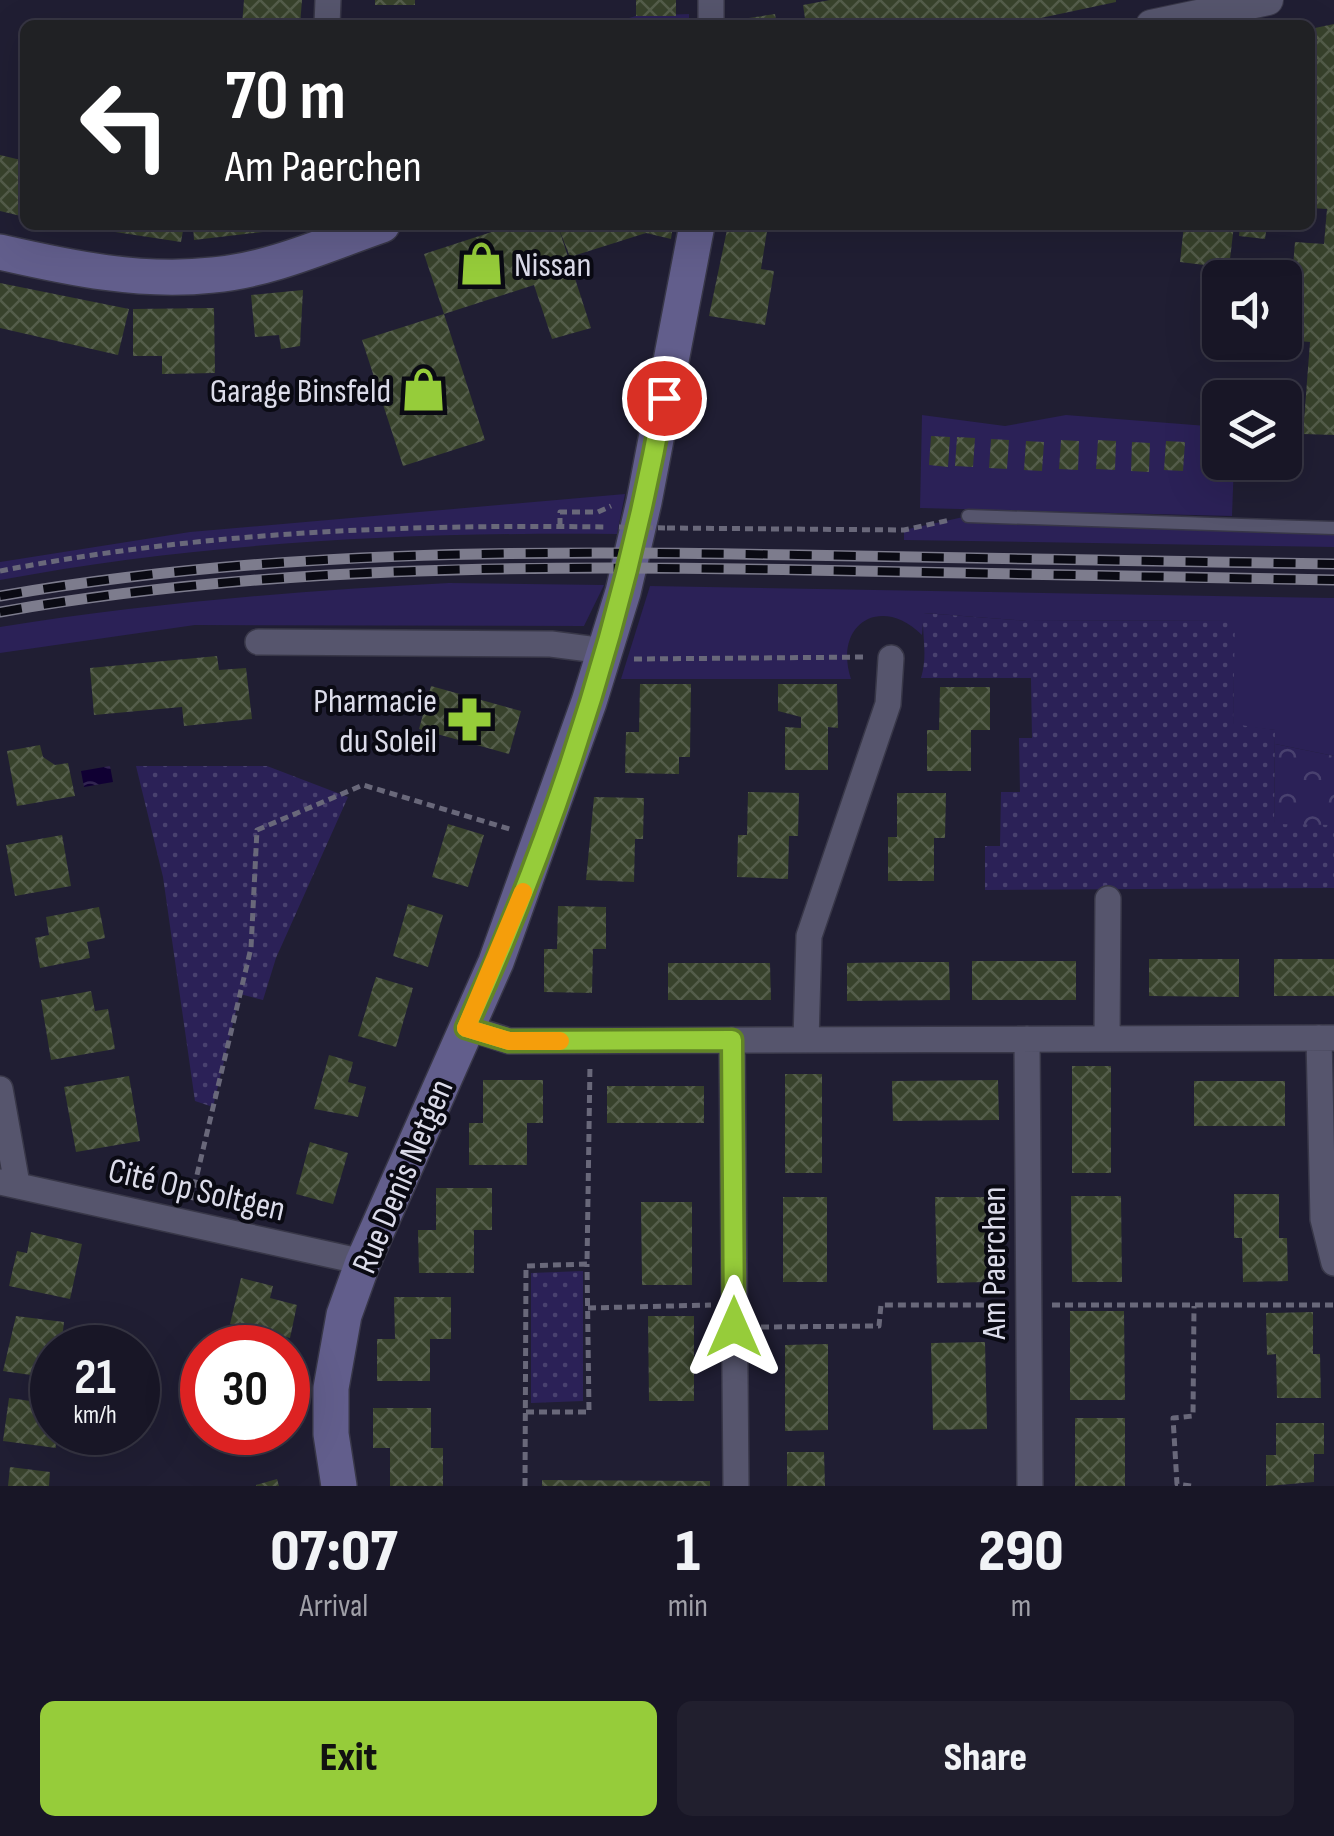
<!DOCTYPE html>
<meta charset="utf-8">
<style>
:root{--surface:#181626;--page:#211f2e;--text:#f1f3f6;--muted:#9f9fa7;--line:#363543;--accent:#96cc3a}
body{margin:0;font-family:"Sofia Sans Condensed",sans-serif;background:var(--page);color:var(--text);height:100vh;display:flex;flex-direction:column;font-size:38px;white-space:nowrap}
*{box-sizing:border-box;margin:0}
p{font-size:32px;color:var(--muted)}
.icon{flex:none;width:55px;height:55px;fill:none;stroke:currentColor;stroke-width:2;stroke-linecap:round;stroke-linejoin:round}
.map{position:relative;height:1486px;overflow:hidden}
.details{display:flex;flex-direction:column;background:var(--surface);flex:1}
.details>*{flex:none}
.hud{position:absolute;left:20px;top:20px;width:1295px;height:210px;border-radius:15px;box-shadow:0 10px 40px #0002,0 0 0 2px var(--line);background:#202124;color:#fff;overflow:hidden}
.fabs{position:absolute;left:1202px;top:260px;display:grid;gap:20px}
.fabs a{display:grid;place-items:center;width:100px;height:100px;border-radius:15px;background:var(--surface);box-shadow:0 10px 40px #0002,0 0 0 2px var(--line);font-size:50px}
.speed{position:absolute;left:30px;top:1325px;display:flex;gap:20px;font-size:50px;font-weight:700;text-align:center}
.speed>*{display:grid;place-content:center;width:130px;height:130px;border-radius:50%;background:var(--surface);box-shadow:0 10px 40px #0002,0 0 0 2px var(--line);line-height:1}
.speed small{font-size:25px;font-weight:400}
.speed .limit{border:15px solid #d22;background:#fff;color:#111}
.pin{position:absolute;display:grid;place-items:center;width:85px;height:85px;color:#fff;margin:-42px;border:5px solid #fff;border-radius:50%;box-shadow:0 2px 10px #0007}
.me{position:absolute;width:110px;margin:-55px;rotate:0deg;stroke-linejoin:round;filter:drop-shadow(0 0 8px #0008)}
.turn{display:flex;align-items:center;gap:35px;height:210px;padding:0 40px;font-size:45px}
.turn .icon{width:130px;height:130px;stroke-width:2.5}
.turn b{display:block;font-size:70px;line-height:85px}
.eta{display:flex;justify-content:space-evenly;align-items:center;height:170px;text-align:center}
.eta b{font-size:60px;font-weight:800;line-height:70px}
.primary-button{display:flex;gap:20px;margin-top:auto;padding:20px 40px}
.primary-button a{flex:1;height:115px;border-radius:15px;background:var(--accent);color:#111;font-size:40px;font-weight:800;line-height:115px;text-align:center}
.primary-button a+a{background:var(--page);color:var(--text)}
.map>svg:first-child{display:block}
</style>
<div class="map">
<svg width="1334" height="1486" viewBox="0 0 1334 1486">
<defs>
<pattern id="forest-crowns" width="20" height="18" patternUnits="userSpaceOnUse" patternTransform="scale(2.5)"><rect width="20" height="18" fill="#2b2157"/><path d="M2 6a3 3 0 1 1 6 0M12 15a3 3 0 1 1 6 0" fill="none" stroke="#49416f"/></pattern>
<pattern id="park-dots" width="8" height="8" patternUnits="userSpaceOnUse" patternTransform="scale(2.5)"><rect width="8" height="8" fill="#2b2157"/><path d="M2 2h.1M6 6h.1" fill="none" stroke="#49416f" stroke-width="1.8" stroke-linecap="round"/></pattern>
<pattern id="water-waves" width="16" height="10" patternUnits="userSpaceOnUse" patternTransform="scale(2.5)"><rect width="16" height="10" fill="#100033"/><path d="M0 5q4-4 8 0t8 0" fill="none" stroke="#322551"/></pattern>
<pattern id="building-cross-hatch" width="8" height="8" patternUnits="userSpaceOnUse" patternTransform="scale(2.5)"><rect width="8" height="8" fill="#38422c"/><path d="M0 0l8 8M0 8l8-8" fill="none" stroke="#545d4b"/></pattern>
</defs>
<rect width="100%" height="100%" fill="#201e33"/>
<!-- green -->
<path fill="#2b2157" d="M689 14V25H604L636 16Z
M922 415 1005 426 1066 415 1220 427V462L1234 463 1232 516 920 508Z
M625 494 617 534C410 532 203 542 0 580V562L190 532Z
M968 516 1334 528V547L904 540V530Z
M449 583 604 585 584 626 195 625 0 653V627C150 603 297 591 449 583Z
M650 586 1334 598V756L1275 744V730L1233 725 1234 620 1027 621 924 613 922 635C881 594 833 624 851 679H621Z"/>
<!-- forest -->
<path fill="url(#forest-crowns)" d="M1275 744 1334 756V825H1274Z"/>
<!-- park -->
<path fill="url(#park-dots)" d="M923 613 1028 621 1235 620 1233 724 1275 730 1274 824 1334 825V888L985 890V846H1000L1001 792H1020L1019 738H1032L1031 678H921C928 655 922 637 923 613Z
M136 766H267L348 797 276 958 263 1000 240 994 213 1107 195 1101 163 877Z
M583 1271V1401L531 1403V1273Z"/>
<!-- water -->
<path fill="url(#water-waves)" d="M110 766 113 782 84 787 81 771Z"/>
<!-- building -->
<path fill="url(#building-cross-hatch)" d="M244 0H302L300 25H242Z
M375 0H415V5H375Z
M636 0H676V16H636Z
M830 0H1116V2L1008 25H806L803 5Z
M775 14 777 25H743L742 19Z
M1334 24V435L1303 434 1310 342 1287 340 1295 242 1324 244 1327 209 1310 208V29Z
M0 155 25 161V217L0 211Z
M69 225H184L181 242Z
M193 225H289V229L194 240Z
M513 225H673L671 239 646 233 570 257 559 229 591 328 552 339 534 285 444 314 424 254Z
M728 225H768L761 269 774 271 765 325 709 316Z
M1184 225H1234L1229 268 1180 262Z
M1240 225H1267L1265 239 1239 236Z
M0 283 129 309 118 355 0 328Z
M303 290 300 346 281 349 279 335 255 337 251 295Z
M214 308 215 373 162 374V356H133V309Z
M444 314 485 440 403 466 362 340Z
M931 436 950 437 948 467 929 465Z
M957 437 975 438 973 467 955 466Z
M991 439 1009 440 1007 469 989 468Z
M1061 440 1079 441 1078 470 1059 469Z
M1098 440 1116 441 1115 470 1096 469Z
M1026 441 1044 442 1042 471 1024 470Z
M1166 441 1185 442 1183 471 1164 470Z
M1132 442 1150 443 1149 472 1131 471Z
M1203 442 1220 443V472L1202 471Z
M217 656 219 670 246 668 252 719 184 726 182 707 94 715 90 668Z
M640 684H691L690 757H679V774L625 773 626 732H639Z
M778 684H837L838 728 828 727V770H785V727L801 728V717L778 711Z
M431 686 521 711 509 754 419 729Z
M940 687H990V730H971V771H927V730H939Z
M40 745 43 757 55 765 68 763 75 796 17 806 7 751Z
M748 792 799 793 798 836H789L788 879 737 877 738 835H747Z
M897 793H946L945 838H934V881H888V837H897Z
M594 797 644 798 643 839H635L634 882 586 880Z
M448 824 484 835 468 887 432 877Z
M62 835 71 886 15 896 6 845Z
M408 904 443 915 428 967 393 956Z
M558 906 606 907V949H593L592 993 544 992V949H557Z
M99 907 105 938 87 942 90 958 40 968 35 938 49 935 46 917Z
M1149 959H1239V997L1149 996Z
M1274 959H1334V996H1274Z
M972 961H1076V1000H972Z
M916 962H949L950 1000 847 1001V963Z
M668 963H770L771 1000H668Z
M376 977 413 988 396 1047 358 1036Z
M91 991 95 1011 108 1009 115 1049 51 1060 41 1000Z
M329 1055 353 1062 348 1082 366 1087 358 1117 314 1109Z
M1072 1066H1111V1173H1072Z
M785 1074H822V1173H785Z
M129 1076 140 1141 76 1152 64 1087Z
M483 1080H543V1123H527V1165H469V1123H483Z
M998 1080 999 1120 893 1121 892 1081Z
M1194 1081H1285V1126H1194Z
M607 1086H704V1123H607Z
M310 1142 348 1153 333 1204 296 1194Z
M436 1188H492V1230H474V1273H419L418 1230H436Z
M1234 1194H1279V1238H1287L1288 1281 1243 1282 1242 1238H1234Z
M1071 1196H1121L1122 1282H1072Z
M783 1197H827V1282H783Z
M935 1197H986L988 1282 937 1283Z
M641 1202H692V1285H642Z
M31 1232 82 1244 70 1299 9 1286 17 1251 27 1253Z
M241 1278 273 1286 270 1298 297 1305 290 1338 230 1324Z
M394 1297H451V1339H430V1381H377V1339H395Z
M1070 1311H1124L1125 1400H1070Z
M1313 1312V1354H1320L1321 1398H1277L1276 1354 1267 1355 1266 1313Z
M16 1316 64 1322 61 1348H52V1378L3 1371Z
M648 1316H694V1401H649Z
M985 1342 987 1429 933 1430 931 1343Z
M828 1344V1430L785 1431V1345Z
M9 1398 52 1404 56 1448 3 1441Z
M373 1408H431V1448H443V1486H390V1448H373Z
M1075 1418H1125V1486H1075Z
M1276 1423H1324V1454H1314V1482L1266 1486V1455H1276Z
M787 1452H824L825 1486H787Z
M10 1467 50 1472 49 1486H8Z
M277 1479 279 1486H256V1485Z
M542 1480 710 1481V1486H542Z"/>
<g fill="none" stroke-linecap="round" stroke-linejoin="round">
<defs>
<path id="service" d="M968 516 1334 528"/>
<path id="minor" d="M327 25 328 0
M711 25V0
M258 642 551 644 605 651
M466 1027 509 1041 1334 1038
M1319 1038 1323 1219 1334 1263
M1027 1039 1030 1486
M1107 1039 1108 899
M732 1040 736 1486
M806 1040 809 936 888 704 891 658
M0 1089 17 1184
M0 1182 363 1262"/>
<path id="tertiary" d="M1151 25 1268 0"/>
<path id="secondary" d="M0 252C70 268 141 283 213 275 270 270 327 244 382 225
M339 1486 331 1434V1388L344 1315 363 1262 496 962 589 702 623 592 644 502 697 225"/>
</defs>
<!-- service casing -->
<use href="#service" stroke="#383748" stroke-width="15"/>
<!-- minor casing -->
<use href="#minor" stroke="#383748" stroke-width="28"/>
<!-- tertiary casing -->
<use href="#tertiary" stroke="#383748" stroke-width="32"/>
<!-- secondary casing -->
<use href="#secondary" stroke="#383748" stroke-width="38"/>
<!-- path -->
<path stroke="#69687a" stroke-width="5" stroke-dasharray="8 5" stroke-linecap="butt" d="M560 526V512H598L611 506
M667 528 904 530 950 520
M0 571C199 532 403 524 606 527
M634 659 868 657
M191 1200 251 948 257 830 363 785 513 830
M1052 1305H1334
M588 1308 711 1305
M761 1327 879 1326 881 1305H1006
M526 1412H589L587 1264
M525 1486 526 1266 587 1264 590 1064
M1191 1486 1177 1484 1173 1418 1193 1416 1194 1306"/>
<!-- service -->
<use href="#service" stroke="#56556d" stroke-width="12"/>
<!-- minor -->
<use href="#minor" stroke="#56556d" stroke-width="25"/>
<!-- tertiary -->
<use href="#tertiary" stroke="#56556d" stroke-width="30"/>
<!-- secondary -->
<use href="#secondary" stroke="#625e8c" stroke-width="35"/>
<defs>
<path id="rail" d="M0 596C265 550 529 550 798 555 977 558 1155 561 1334 564
M0 612C268 565 535 565 805 570 982 573 1158 577 1334 580"/>
</defs>
<!-- rail casing -->
<use href="#rail" stroke="#7d7c8d" stroke-width="11"/>
<!-- rail -->
<use href="#rail" stroke="#0a0a13" stroke-width="8" stroke-dasharray="22" stroke-linecap="butt"/>
<!-- path-bridge -->
<path stroke="#69687a" stroke-width="5" stroke-dasharray="8 5" stroke-linecap="butt" d="M619 527 665 528"/>
</g>
<g fill="none" stroke-linecap="round" stroke-linejoin="round">
<defs>
<path id="route" d="M664 398C625 615 557 828 466 1028L509 1041 732 1040 734 1327"/>
</defs>
<!-- route casing -->
<use href="#route" stroke="#628526" stroke-width="25"/>
<!-- route -->
<use href="#route" stroke="#96cc3a" stroke-width="18"/>
<!-- slow -->
<path stroke="#f59e0b" stroke-width="18" d="M523 892 466 1028 509 1041H560"/>
</g>
<!-- icons -->
<defs>
<symbol id="shop-bare" viewBox="-9 -9 18 18"><path d="M-5-2.5h2.3a2.7 3.5 0 0 1 5.4 0H5L5.5 6h-11ZM-1.5-2.5h3a1.5 2.3 0 0 0-3 0Z" fill="#96cc3a" stroke="#0a0a13" stroke-width="2.5" paint-order="stroke"/></symbol>
<symbol id="pharmacy-bare" viewBox="-9 -9 18 18"><path d="M-2-6h4v4h4v4h-4v4h-4v-4h-4v-4h4Z" fill="#96cc3a" stroke="#0a0a13" stroke-width="2.5" paint-order="stroke"/></symbol>
</defs>
<g fill-rule="evenodd">
<use href="#shop-bare" x="450" y="232" width="63" height="63"/>
<use href="#shop-bare" x="392" y="358" width="63" height="63"/>
<use href="#pharmacy-bare" x="438" y="688" width="63" height="63"/>
</g>
<g text-anchor="middle" stroke-width="8" stroke-linejoin="round" paint-order="stroke">
<!-- poi labels -->
<g font-size="35" fill="#dcdcea" stroke="#0a0a13" text-anchor="end">
<text x="514" y="276" text-anchor="start">Nissan</text>
<text x="391" y="402">Garage Binsfeld</text>
<text x="437" y="712">Pharmacie<tspan x="437" dy="40">du Soleil</tspan></text>
</g>
<!-- street labels -->
<g font-size="35" fill="#dcdcea" stroke="#0a0a13">
<text transform="translate(402 1176) rotate(-67)" y="12">Rue Denis Netgen</text>
<text transform="translate(197 1189) rotate(13)" y="12">Cité Op Soltgen</text>
<text transform="translate(993 1263) rotate(-90)" y="12">Am Paerchen</text>
</g>
</g>
</svg>
<div class="fabs">
<a><svg class="icon" aria-label="sound" viewBox="0 0 24 24"><path d="M4 9h4l5-4v14l-5-4H4zM17 9q2 3 0 6"/></svg></a>
<a><svg class="icon" aria-label="layers" viewBox="0 0 24 24"><path d="M12 4l9 5-9 5-9-5zM3 14l9 5 9-5"/></svg></a>
</div>
<div class="speed"><div>21<small>km/h</small></div><div class="limit">30</div></div>
<div class="pin" style="left:664px;top:398px;background:#d93025"><svg class="icon" aria-label="arrive" viewBox="0 0 24 24"><path d="M6 21V4h12l-3 4 3 4H6"/></svg></div>
<svg class="me" style="left:734px;top:1327px" viewBox="-20 -20 40 40"><path d="M0-17L14 15 0 8-14 15z" fill="#96cc3a" stroke="#fff" stroke-width="4"/></svg>
<div class="hud">
<div class="turn"><svg class="icon" aria-label="left" viewBox="0 0 24 24"><path d="M17 20v-9H6M10 6l-5 5 5 5"/></svg><div><b>70 m</b>Am Paerchen</div></div>
</div>
</div>
<section class="details">
<div class="eta">
<div><b>07:07</b><p>Arrival</p></div>
<div><b>1</b><p>min</p></div>
<div><b>290</b><p>m</p></div>
</div>
<div class="primary-button"><a>Exit</a><a>Share</a></div>
</section>
